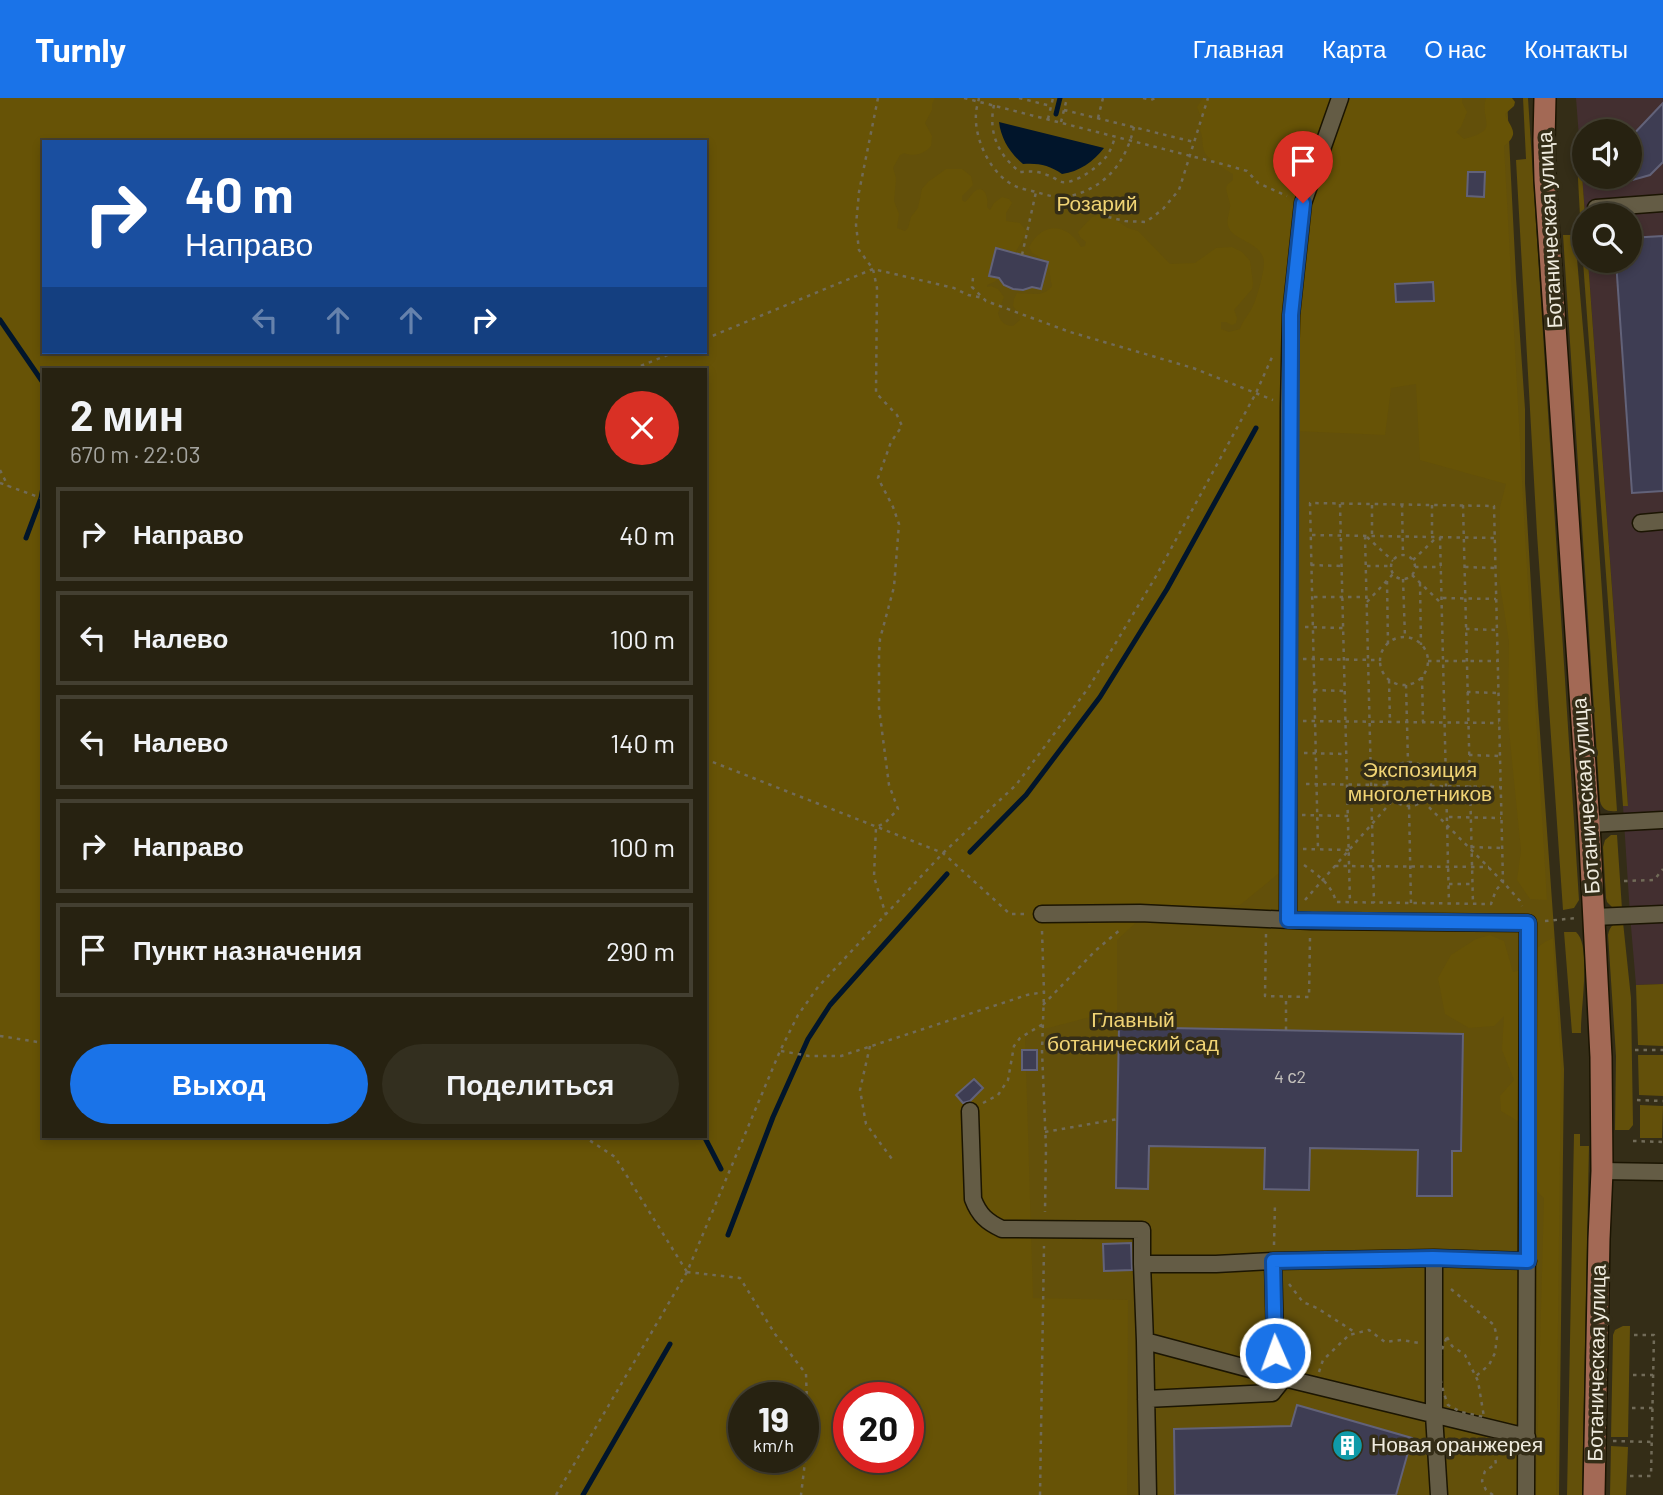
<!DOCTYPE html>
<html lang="ru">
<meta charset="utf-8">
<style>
:root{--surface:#272211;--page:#332f1f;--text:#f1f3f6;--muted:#a4a49f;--line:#433f31;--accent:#1a73e8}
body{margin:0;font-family:Barlow,sans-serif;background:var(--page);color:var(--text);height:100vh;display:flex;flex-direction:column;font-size:26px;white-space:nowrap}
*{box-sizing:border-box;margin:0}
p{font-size:23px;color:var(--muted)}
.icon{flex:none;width:38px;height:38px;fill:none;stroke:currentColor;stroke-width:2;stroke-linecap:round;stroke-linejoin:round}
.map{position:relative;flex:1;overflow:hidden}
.details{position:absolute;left:42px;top:270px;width:665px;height:770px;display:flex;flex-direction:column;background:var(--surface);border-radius:0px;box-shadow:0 4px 10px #0003,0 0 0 2px var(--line)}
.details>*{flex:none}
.top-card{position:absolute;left:42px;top:42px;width:665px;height:214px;border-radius:0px;box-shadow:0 4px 10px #0003,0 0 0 2px var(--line);background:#1a4fa0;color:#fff;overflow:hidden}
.buttons{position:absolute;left:1572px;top:21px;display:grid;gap:14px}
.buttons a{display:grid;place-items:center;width:70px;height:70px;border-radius:50%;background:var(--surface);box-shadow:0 4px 10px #0003,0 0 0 2px var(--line);font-size:35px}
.speed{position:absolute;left:728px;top:1284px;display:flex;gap:14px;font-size:35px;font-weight:700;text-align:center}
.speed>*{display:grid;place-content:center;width:91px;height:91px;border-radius:50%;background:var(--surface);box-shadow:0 4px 10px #0003,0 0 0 2px var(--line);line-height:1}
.speed small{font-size:18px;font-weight:400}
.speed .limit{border:10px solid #d22;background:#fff;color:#111}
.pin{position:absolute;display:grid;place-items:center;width:60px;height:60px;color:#fff;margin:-72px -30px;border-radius:50% 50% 50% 0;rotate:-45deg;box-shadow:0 0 7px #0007}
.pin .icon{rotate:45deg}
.me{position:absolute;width:77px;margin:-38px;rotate:358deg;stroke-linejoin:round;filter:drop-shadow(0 0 5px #0008)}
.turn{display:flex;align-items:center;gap:24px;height:147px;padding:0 28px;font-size:32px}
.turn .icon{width:91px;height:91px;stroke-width:2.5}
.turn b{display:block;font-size:49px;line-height:60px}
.lanes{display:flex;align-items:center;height:66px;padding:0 28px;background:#0003;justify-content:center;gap:35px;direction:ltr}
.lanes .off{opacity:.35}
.round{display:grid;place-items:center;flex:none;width:74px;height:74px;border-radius:37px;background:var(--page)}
.head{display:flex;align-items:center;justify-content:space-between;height:119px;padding:0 28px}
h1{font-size:42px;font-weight:700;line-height:52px}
.cta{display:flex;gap:14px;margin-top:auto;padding:14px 28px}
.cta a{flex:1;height:80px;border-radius:42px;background:var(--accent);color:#fff;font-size:28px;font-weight:700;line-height:80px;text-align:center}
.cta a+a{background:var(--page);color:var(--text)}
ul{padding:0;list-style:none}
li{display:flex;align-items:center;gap:21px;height:94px;margin:0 14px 10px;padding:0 14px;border:4px solid var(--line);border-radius:0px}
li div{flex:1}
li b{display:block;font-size:26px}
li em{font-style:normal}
header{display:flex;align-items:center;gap:42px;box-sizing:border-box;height:98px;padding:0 35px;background:var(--accent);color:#fff}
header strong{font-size:33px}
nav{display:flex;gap:38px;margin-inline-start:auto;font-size:24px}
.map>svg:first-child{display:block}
</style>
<header>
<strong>Turnly</strong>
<nav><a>Главная</a><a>Карта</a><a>О нас</a><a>Контакты</a></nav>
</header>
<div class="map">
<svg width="1663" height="1397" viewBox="0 0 1663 1397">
<rect width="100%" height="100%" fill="#342d17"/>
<!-- industrial -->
<path fill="#432f30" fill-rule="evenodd" d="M1576 0H1663V886L1636 887 1630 817 1623 708 1628 707 1588 163H1629V117H1585ZM1584 33H1629V79H1584Z"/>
<!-- green -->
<path fill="#63500a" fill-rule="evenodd" d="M0 0H1507L1516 180 1525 311V385L1538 607 1564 971 1559 1397H0ZM44 44H705V254H44ZM44 271H705V1038H44ZM744 1300H803V1360H744ZM849 1300H908V1360H849Z
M1523 0H1528L1579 802 1574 810 1563 812 1537 436 1516 62 1526 61Z
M1577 63H1581L1585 117 1584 163H1588L1628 708H1623L1581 136Z
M1563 137H1575L1588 289 1617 713C1608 714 1602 712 1600 703Z
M1611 737H1617L1622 811 1613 810 1607 804 1606 800 1603 749 1605 742Z
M1623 824 1631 900 1633 1027 1629 1032H1615L1616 958 1608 837C1610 827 1614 825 1623 824Z
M1564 834H1576C1592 847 1580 913 1581 935H1572Z
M1663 886V948L1638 947 1636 887Z
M1638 957H1663V998L1639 997Z
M1640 1007 1663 1008 1662 1040H1640Z
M1574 1036H1580V1048H1589L1582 1397H1567Z
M1623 1228H1630L1628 1339H1611L1613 1237 1615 1232Z
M1611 1348 1628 1349 1626 1397H1610Z"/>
<!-- forest -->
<path fill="#675306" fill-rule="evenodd" d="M0 0H935L932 6V12L925 25 932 38 931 48C924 56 914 59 904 55L900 57 893 70 896 80 894 103 899 116 897 130 905 133 908 130 911 119 918 110 922 91 928 84 946 71H962L971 78 973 87 962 98V102L965 104C968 102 970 98 973 95 984 84 989 100 987 109L990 112 994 105 1002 99 1009 101 1012 105 1006 115V123L1020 125 1026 132V136L1001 179 994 184 987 187V189L991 188 998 191 1004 199 998 215C1000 223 1004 228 1013 228L1020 222 1019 216 1013 208 1014 201 1017 195C1030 195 1043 200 1052 188 1047 165 1053 166 1032 155L1029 149C1043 123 1067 125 1081 149L1085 148 1086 144 1080 139 1078 134 1092 119 1102 116 1110 118 1128 130 1138 133 1170 166 1195 165 1216 150 1232 149 1242 154 1250 163 1253 185 1252 191 1234 212 1237 220 1236 225 1232 227 1226 224H1221V231L1229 234 1240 231C1244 220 1249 217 1253 208 1257 200 1264 174 1264 165 1264 146 1237 143 1230 132 1224 123 1231 115 1230 106 1229 101 1227 96 1226 90L1228 86 1233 82V76C1226 72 1208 61 1205 55 1201 47 1204 41 1200 32L1202 22 1197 9 1203 0H1462V4L1467 14 1461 29 1456 34 1464 41C1502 31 1479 24 1486 0H1512L1515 4 1514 8 1505 16C1510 30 1521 35 1504 48L1525 437 1547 802 1530 801 1517 782 1521 752 1508 622 1509 543 1500 487V409L1506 386 1420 362 1416 286 1391 290 1385 337 1295 333 1283 772 1240 807 1165 811 1142 819 1117 842V912L1025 936 1033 1200 1128 1202 1127 1397H0ZM44 44H705V254H44ZM44 271H705V1038H44ZM744 1300H803V1360H744ZM849 1300H908V1360H849Z
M1490 837 1504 843 1513 874 1531 869C1534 851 1536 848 1553 840L1561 967 1556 1397H1536L1544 1100 1529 1086 1535 1026 1519 1024 1501 1013 1500 998 1514 982 1502 952 1504 918 1494 928 1469 930 1445 916 1438 880 1451 857 1476 841Z"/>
<!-- water -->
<path fill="#01152b" d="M999 24 1104 50C1094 63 1079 74 1062 76 1049 67 1039 65 1023 66 1010 55 1001 41 999 24Z"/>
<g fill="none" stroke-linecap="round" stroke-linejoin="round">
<!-- stream -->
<path stroke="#01152b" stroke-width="5" d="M1056 16 1060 0
M0 222 44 286
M26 440 41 400 44 384
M970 754 1026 697 1100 599 1167 491 1256 330
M704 1038 721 1071
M728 1137 773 1019 808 941 830 907 947 776
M583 1397 670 1246"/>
</g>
<!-- building -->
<path fill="#3e3d53" stroke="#626279" stroke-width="2" d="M1663 5V64L1650 77 1629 83V41Z
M1468 74H1485L1484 99 1467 98Z
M1663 138V393L1632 395 1616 163H1629V140Z
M996 150 1048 164 1041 191 1032 189 1023 192 1013 191 1004 187 999 180 989 178Z
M1433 184 1434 203 1396 204 1395 186Z
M1119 929 1463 936 1461 1053H1452V1098H1417L1418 1052 1310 1050 1309 1092 1264 1091 1265 1050 1149 1048 1148 1091 1116 1090Z
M1022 952H1037V972H1022Z
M974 981 983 990 970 1003 963 1005 956 997Z
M1131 1145 1132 1172 1104 1173 1103 1146Z
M1297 1307 1412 1340 1396 1397H1175L1174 1331 1291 1328Z"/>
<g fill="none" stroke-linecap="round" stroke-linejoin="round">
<defs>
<path id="minor" d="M1596 110 1663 105
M1641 425 1663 423
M1589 726 1663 722
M1042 816 1140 815 1311 823 1528 825 1526 1397
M1594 819 1663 816
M1288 822 1289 309 1291 217 1303 105 1340 0
M970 1013 973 1101C979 1117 987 1124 1002 1131L1142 1132V1166H1216L1273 1163
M1602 1073 1663 1074
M1434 1160V1317L1439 1397
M1142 1166 1145 1243
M1276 1278 1273 1163 1434 1160 1528 1163
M1146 1301 1272 1295 1284 1280
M1148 1397 1145 1243 1284 1280 1527 1339"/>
<path id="major" d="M1545 0 1544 42 1545 82 1589 726 1601 959 1602 1073 1599 1141 1594 1397"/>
</defs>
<!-- minor casing -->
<use href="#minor" stroke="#1b1502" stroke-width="19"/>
<!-- major casing -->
<use href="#major" stroke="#1b1502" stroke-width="24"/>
<!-- path -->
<path stroke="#716b58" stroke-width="2.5" stroke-dasharray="3.5 5" stroke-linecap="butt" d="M878 0 859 94 856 127 859 152 873 171 877 190 876 295 897 317 902 328 891 344 878 380 893 409 899 426 894 489 880 541 879 556V610L889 687 898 711 885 725 876 729 874 779 886 817
M964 0 1226 67 1247 73 1258 85 1287 98
M979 0C978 5 976 11 976 16 974 41 991 77 1015 88 1021 91 1029 92 1036 94 1043 96 1050 98 1057 99 1066 100 1075 97 1083 94 1112 82 1127 59 1134 29
M1019 0 1051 8
M1143 0 1151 2 1155 0
M994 7C988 34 998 57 1020 74 1029 73 1038 73 1047 77 1052 78 1058 83 1062 84 1076 86 1098 69 1106 59 1110 54 1113 46 1115 39
M1064 12 1194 44
M1098 20 1103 0
M1048 21 1053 0
M1061 24 1067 0
M1108 119 1125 123 1146 124 1163 111 1179 92 1208 0
M1022 157 1036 94
M973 180 972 189 986 203 1070 234 1193 270 1273 302
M705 241 873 171 954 190 968 197 984 200
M633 271 675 254
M0 372 8 388
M0 385 44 401
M1340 406 1350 805
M1402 406 1403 457
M1372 407V438
M1432 407V438
M1463 407 1473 806
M1312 437 1494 440
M1365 438 1374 805
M1367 439 1393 463
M1440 439 1449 806
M1391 469a12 12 0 1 1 24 0a12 12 0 1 1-24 0Z
M1413 462 1437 439
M1311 467 1342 468
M1367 468H1391
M1415 469H1441
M1465 469 1495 470
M1412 477 1442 506
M1403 481 1405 539
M1387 483 1388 546
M1420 485 1421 547
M1314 499H1366
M1443 500 1496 501
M1367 504 1393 476
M1305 529 1343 530
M1466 531 1497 532
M1380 563a24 24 0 1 1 48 0a24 24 0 1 1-48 0Z
M1303 561 1380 562
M1428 563H1497
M1422 579 1423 624
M1389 582 1390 624
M1406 587 1408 664
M1314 592 1345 593
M1467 594 1498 595
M1303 623 1499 625
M1304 655 1346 656
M1469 657 1500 658
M705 661 943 755 1010 816H1028
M1387 686a22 22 0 1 1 44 0a22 22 0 1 1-44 0Z
M1306 686 1386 687
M1431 688 1500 689
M1423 703 1503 784 1520 803 1522 808
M1409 708 1411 805
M1302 717 1348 718
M1449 719 1501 720
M1471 749 1502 750
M1303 751 1349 752
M1304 767C1318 777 1332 787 1336 804L1491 806 1496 792 1503 784 1494 408 1310 405 1318 751
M1335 768 1489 769
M1624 783 1654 782 1663 771
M1449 786H1472
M1305 802 1393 702
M1545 823 1577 820
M1042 833 1044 894 1042 953 1046 1050 1045 1114
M1266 836 1265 898 1309 899 1310 840
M1043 907 1095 853 1121 831
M1286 932V898
M0 938 44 945
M870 948 860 992 866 1026 892 1061
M1635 952H1663
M781 953 809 958H841L1027 897 1044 894
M1637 1002 1663 1003
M983 1005 998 997 1008 982 1014 948 1020 940 1043 926
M1045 1034 1118 1021
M583 1038 615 1059 687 1174
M1633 1043 1663 1044
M1274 1147 1275 1105
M687 1174 740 1180 775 1236 806 1276 808 1339 801 1397
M1289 1186 1303 1204 1317 1210 1356 1235
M1451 1191 1494 1227 1497 1239 1495 1255 1489 1267 1476 1278
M1447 1239 1452 1248 1465 1257 1478 1283 1484 1319 1461 1314 1448 1307C1439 1282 1435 1264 1447 1239Z
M1319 1274 1323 1262 1349 1237 1369 1232 1385 1244 1402 1242 1419 1245
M1633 1277H1653
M1632 1310H1653
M1613 1343 1652 1344
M1630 1378H1651L1654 1237H1634
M556 1397 687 1174 780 953 798 917 818 889 943 755 1016 687 1089 589 1155 480 1256 295 1273 257
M1040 1397 1044 1148
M1493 1397 1486 1392 1482 1383 1485 1373 1496 1366 1493 1348"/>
<!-- minor -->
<use href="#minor" stroke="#645c45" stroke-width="16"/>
<!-- major -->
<use href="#major" stroke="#a36955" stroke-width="21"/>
</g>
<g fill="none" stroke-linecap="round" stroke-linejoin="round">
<defs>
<path id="route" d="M1275 1255 1273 1163 1433 1160 1528 1163V825L1288 822 1291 240V217L1303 105"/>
</defs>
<!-- route casing -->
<use href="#route" stroke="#114b97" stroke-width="18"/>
<!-- route -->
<use href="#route" stroke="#1a73e8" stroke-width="12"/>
</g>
<!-- icons -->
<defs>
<symbol id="building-disc" viewBox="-11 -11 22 22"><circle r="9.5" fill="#0f9aa8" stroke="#342d17"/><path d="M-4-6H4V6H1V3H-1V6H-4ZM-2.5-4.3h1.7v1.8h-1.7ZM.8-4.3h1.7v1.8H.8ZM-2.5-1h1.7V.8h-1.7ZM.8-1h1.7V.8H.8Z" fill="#fff"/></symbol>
</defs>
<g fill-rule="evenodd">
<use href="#building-disc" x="1330" y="1330" width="35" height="35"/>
</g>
<g text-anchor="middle" stroke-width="7" stroke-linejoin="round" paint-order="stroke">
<!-- number labels -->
<g font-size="18" fill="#c3c0bb">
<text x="1290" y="985">4 с2</text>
</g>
<!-- park labels -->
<g font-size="21" fill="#f0d374" stroke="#342d17">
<text x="1097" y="113">Розарий</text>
<text x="1420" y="679">Экспозиция<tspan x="1420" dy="24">многолетников</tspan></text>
<text x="1133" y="929">Главный<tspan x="1133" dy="24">ботанический сад</tspan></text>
</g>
<!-- street labels -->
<g font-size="21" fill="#efebde" stroke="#342d17">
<text transform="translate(1550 132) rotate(-93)" y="7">Ботаническая улица</text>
<text transform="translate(1586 698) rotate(-94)" y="7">Ботаническая улица</text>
<text transform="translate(1597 1265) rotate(-89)" y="7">Ботаническая улица</text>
</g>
<!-- poi labels -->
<g font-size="21" fill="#efebde" stroke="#342d17" text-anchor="start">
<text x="1371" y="1354">Новая оранжерея</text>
</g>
</g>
</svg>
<div class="buttons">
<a><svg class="icon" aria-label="sound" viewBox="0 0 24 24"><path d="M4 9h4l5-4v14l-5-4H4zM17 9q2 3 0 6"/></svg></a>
<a><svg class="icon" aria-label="search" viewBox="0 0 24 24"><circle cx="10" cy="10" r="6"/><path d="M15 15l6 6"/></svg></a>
</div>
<div class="speed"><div>19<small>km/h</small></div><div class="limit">20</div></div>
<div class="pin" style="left:1303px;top:105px;background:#d93025"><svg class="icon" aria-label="arrive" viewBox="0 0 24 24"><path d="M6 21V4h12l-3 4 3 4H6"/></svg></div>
<svg class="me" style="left:1275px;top:1255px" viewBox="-20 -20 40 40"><circle r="17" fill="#1a73e8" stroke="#fff" stroke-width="3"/><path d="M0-11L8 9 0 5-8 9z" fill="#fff"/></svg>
<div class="top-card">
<div class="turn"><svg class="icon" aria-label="right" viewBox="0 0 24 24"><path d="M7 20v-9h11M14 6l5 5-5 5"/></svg><div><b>40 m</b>Направо</div></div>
<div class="lanes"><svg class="icon off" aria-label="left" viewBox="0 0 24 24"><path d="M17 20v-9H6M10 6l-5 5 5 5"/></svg><svg class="icon off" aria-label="ahead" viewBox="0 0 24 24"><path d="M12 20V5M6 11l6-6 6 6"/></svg><svg class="icon off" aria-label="ahead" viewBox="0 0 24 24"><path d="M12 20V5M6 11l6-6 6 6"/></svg><svg class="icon" aria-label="right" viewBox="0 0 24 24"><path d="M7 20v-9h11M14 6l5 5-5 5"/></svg></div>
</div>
<section class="details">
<div class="head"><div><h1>2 мин</h1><p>670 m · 22:03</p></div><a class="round" style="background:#d93025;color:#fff"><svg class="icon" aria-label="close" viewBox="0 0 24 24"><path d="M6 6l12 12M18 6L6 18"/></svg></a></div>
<ul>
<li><svg class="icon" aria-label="right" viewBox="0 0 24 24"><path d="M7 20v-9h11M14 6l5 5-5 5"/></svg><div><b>Направо</b></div><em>40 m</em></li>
<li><svg class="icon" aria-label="left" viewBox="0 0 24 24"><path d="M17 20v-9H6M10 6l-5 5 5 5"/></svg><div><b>Налево</b></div><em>100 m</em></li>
<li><svg class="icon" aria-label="left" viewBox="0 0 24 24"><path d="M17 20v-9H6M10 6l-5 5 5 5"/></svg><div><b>Налево</b></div><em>140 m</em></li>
<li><svg class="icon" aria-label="right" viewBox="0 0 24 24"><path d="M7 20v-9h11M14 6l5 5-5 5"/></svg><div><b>Направо</b></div><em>100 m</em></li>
<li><svg class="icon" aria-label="arrive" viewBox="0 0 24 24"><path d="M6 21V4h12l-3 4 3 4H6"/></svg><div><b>Пункт назначения</b></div><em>290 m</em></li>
</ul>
<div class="cta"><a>Выход</a><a>Поделиться</a></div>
</section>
</div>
